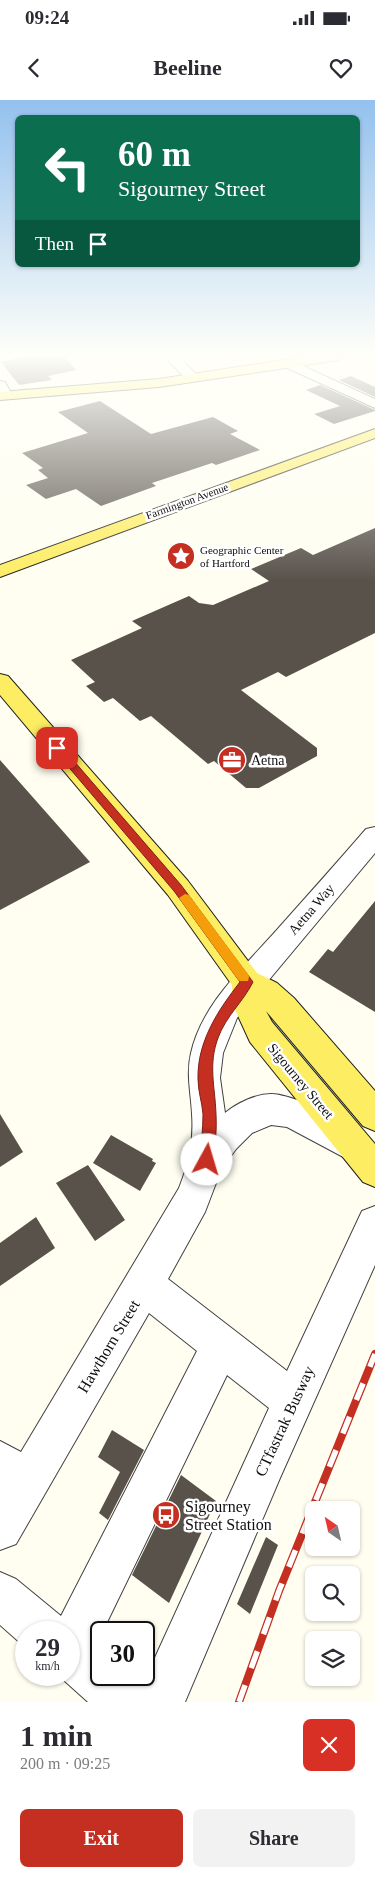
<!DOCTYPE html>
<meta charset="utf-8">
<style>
:root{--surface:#fff;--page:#f2f2f3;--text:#2b2b33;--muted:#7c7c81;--accent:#c52f21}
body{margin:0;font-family:Georgia,serif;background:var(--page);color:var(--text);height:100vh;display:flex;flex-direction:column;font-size:19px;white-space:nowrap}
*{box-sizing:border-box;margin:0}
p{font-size:16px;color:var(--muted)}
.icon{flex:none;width:28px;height:28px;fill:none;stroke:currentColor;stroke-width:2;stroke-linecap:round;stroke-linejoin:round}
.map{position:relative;height:1602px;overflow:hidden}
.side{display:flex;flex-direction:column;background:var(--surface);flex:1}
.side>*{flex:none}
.hud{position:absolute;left:15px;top:15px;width:345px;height:152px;border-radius:8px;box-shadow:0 1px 4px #0004;background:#0b6e4f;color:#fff;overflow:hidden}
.needle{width:32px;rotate:326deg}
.buttons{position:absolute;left:305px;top:1401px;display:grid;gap:10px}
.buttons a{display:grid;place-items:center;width:55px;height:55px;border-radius:8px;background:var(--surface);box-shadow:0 1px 4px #0004;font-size:25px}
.speed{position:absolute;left:15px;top:1521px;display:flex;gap:10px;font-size:25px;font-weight:700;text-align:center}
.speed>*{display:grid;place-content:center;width:65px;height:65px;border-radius:50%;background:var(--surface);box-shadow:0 1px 4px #0004;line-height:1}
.speed small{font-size:12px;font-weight:400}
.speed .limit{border:2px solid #111;border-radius:8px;background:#fff;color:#111}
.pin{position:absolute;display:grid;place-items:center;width:42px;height:42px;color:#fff;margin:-21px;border-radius:10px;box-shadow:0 2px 8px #0006}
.me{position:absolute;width:55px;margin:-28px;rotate:6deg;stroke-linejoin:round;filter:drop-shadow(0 0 4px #0008)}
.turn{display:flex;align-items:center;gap:18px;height:105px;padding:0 20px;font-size:22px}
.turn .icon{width:65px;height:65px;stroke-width:2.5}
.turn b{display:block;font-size:35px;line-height:42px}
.then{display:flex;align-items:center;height:48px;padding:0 20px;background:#0003;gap:10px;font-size:19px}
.round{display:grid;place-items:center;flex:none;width:52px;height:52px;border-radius:8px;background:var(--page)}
.head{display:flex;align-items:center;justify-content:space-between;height:85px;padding:0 20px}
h1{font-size:30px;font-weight:700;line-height:38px}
.action{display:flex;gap:10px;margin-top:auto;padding:10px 20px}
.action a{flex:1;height:58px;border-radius:8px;background:var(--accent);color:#fff;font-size:20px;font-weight:700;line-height:58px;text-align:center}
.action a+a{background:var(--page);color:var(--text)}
.status{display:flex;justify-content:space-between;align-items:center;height:35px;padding:0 25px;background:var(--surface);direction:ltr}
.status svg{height:14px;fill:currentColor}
header{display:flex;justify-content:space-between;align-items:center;height:65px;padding:0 20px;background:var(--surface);font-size:22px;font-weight:700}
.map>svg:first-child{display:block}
</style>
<div class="status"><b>09:24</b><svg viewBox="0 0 49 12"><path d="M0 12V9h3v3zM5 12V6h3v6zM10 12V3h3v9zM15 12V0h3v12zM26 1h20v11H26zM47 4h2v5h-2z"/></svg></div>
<header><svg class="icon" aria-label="back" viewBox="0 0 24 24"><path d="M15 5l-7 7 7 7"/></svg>Beeline<svg class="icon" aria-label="heart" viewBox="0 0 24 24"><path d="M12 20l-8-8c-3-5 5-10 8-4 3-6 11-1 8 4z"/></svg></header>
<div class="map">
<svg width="375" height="1602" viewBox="0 0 375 1602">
<rect width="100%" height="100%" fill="#fffef1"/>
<!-- building -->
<path fill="#58524b" d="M25 256H64L76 270 48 276 52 280 19 285 1 262Z
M351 276 375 287V297L339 280Z
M320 285 375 310V311L334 324 314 314 340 306 306 290Z
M100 301 151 334 213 317 238 331 230 334 260 350 216 365 212 363 152 383 156 386 101 406 76 389 46 399 26 385 48 378 38 370 43 368 22 353 88 333 58 312Z
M375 428V533L286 577 278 572 241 590 317 648V656L259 688H246L214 661 208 664 151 616 140 621 113 598 104 602 86 586 95 582 71 560 142 528 132 521 189 496 199 503 213 505 269 481 251 469 301 448 313 455Z
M0 660 90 762 0 810Z
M375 801V912L309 872 328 849 333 852Z
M0 1014 23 1052 0 1067Z
M111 1035 153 1059 152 1061 156 1063 140 1091 93 1063Z
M88 1065 125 1120 95 1141 56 1083Z
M36 1117 55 1148 0 1186V1143Z
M112 1330 144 1350 108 1420 99 1413 120 1372 98 1357Z
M181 1375 216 1401 169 1503 132 1475Z
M266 1437 278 1445 250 1514 237 1504Z"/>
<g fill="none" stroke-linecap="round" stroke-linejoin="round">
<defs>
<path id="minor" d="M164 256H178L200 278 193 282 188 281Z
M290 260 375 299V308L285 267 283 264Z
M0 281 5 282 12 295 10 298H0Z
M375 727V753L237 918 223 953 220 978 225 1013C237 1003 256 994 271 994 289 994 349 1018 359 1032 361 1035 363 1040 364 1043L359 1055 347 1059 287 1027 271 1025 252 1033 236 1049 221 1070 205 1112 168 1179 287 1271 362 1111 375 1106V1165L280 1378 185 1602H88L58 1575H69V1532H26V1548L0 1525V1472L16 1479 61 1516 197 1251 149 1213 16 1444 0 1450V1341L21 1352 179 1088C189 1063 194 1041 192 1014 191 993 186 974 191 953 202 904 243 868 275 832 305 798 336 764 366 729ZM227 1275 269 1308 142 1586 130 1575H101V1550L96 1545Z"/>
<path id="major" d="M311 256H345L339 260 159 287 0 300V292L159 279Z
M375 329V338L0 477V465Z
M0 574 8 576 188 781 257 873 277 883 294 898 375 991V1031L363 1026 266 911 272 922 375 1044V1087L363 1082 250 942 233 905 232 885 168 795 0 595Z"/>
</defs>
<!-- minor casing -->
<use href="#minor" stroke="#424242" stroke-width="2"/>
<!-- major casing -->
<use href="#major" stroke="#202020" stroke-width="2"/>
<!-- minor -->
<use href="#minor" fill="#fff" fill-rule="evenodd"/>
<!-- major -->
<use href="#major" fill="#fded63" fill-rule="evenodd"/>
<defs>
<path id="rail" d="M239 1602 279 1491 375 1254"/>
</defs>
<!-- rail casing -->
<use href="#rail" stroke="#c52f21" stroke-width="8"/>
<!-- rail -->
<use href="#rail" stroke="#fff" stroke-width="5.5" stroke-dasharray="18" stroke-linecap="butt"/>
</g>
<!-- sky -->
<linearGradient id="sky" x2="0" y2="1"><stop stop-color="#93c1ee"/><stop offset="0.53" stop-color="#fffff9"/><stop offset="1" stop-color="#fffff9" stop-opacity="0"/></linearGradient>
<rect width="375" height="481" fill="url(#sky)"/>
<!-- route -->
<path fill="#c52f21" stroke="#801f15" d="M57 645 61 646 181 785 253 882C243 902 226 916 218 938 208 965 215 986 216 1014 217 1029 215 1045 214 1060L212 1065 207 1067 202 1065 200 1060C201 1045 203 1029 203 1014 202 1002 198 991 198 979 197 942 218 910 240 882L174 791 54 650V646Z"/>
<!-- slow -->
<path fill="#f59e0b" d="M185 794 189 795 248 874 249 877 248 881H239L181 801 179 798Z"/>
<!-- icons -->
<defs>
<symbol id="sight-disc" viewBox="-11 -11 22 22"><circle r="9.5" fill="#c52f21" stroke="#fff"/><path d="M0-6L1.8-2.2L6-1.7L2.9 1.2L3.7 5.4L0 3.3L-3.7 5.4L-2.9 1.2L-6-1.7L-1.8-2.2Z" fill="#fff"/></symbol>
<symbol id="office-disc" viewBox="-11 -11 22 22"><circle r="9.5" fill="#c52f21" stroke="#fff"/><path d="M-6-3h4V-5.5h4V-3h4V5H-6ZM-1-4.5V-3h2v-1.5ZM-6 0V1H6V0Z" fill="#fff"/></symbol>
<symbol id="bus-disc" viewBox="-11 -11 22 22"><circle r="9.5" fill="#c52f21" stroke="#fff"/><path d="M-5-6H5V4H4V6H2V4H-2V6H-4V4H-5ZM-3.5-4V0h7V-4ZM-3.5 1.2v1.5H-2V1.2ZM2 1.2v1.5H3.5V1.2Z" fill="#fff"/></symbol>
</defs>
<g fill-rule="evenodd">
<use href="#sight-disc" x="165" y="440" width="32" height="32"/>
<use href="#office-disc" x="216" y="644" width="32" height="32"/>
<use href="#bus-disc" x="150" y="1399" width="32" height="32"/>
</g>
<g text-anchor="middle" stroke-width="5" stroke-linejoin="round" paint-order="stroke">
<!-- far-street labels -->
<g font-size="11" fill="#0f0f0f" stroke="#fff">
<text transform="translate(187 401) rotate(-20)" y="4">Farmington Avenue</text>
</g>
<!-- far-poi labels -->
<g font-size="11" fill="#0f0f0f" stroke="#fff" text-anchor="start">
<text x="200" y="454">Geographic Center<tspan x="200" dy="13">of Hartford</tspan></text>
</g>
<!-- poi labels -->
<g font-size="14" fill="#0f0f0f" stroke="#fff" text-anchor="start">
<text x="251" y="665">Aetna</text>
</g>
<!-- street labels -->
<g font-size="14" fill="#0f0f0f" stroke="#fff">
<text transform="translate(311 809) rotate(-49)" y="5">Aetna Way</text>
<text transform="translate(301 981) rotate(50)" y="5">Sigourney Street</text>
</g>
<!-- near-street labels -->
<g font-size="16" fill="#0f0f0f" stroke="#fff">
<text transform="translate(108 1246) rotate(-59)" y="6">Hawthorn Street</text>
<text transform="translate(284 1321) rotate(-65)" y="6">CTfastrak Busway</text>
</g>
<!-- near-poi labels -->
<g font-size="16" fill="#0f0f0f" stroke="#fff" text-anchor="start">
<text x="185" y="1412">Sigourney<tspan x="185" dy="18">Street Station</tspan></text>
</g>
</g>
</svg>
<div class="buttons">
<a><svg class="needle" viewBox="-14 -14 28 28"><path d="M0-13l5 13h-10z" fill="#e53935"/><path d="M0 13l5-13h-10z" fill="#7c7c81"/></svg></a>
<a><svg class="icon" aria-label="search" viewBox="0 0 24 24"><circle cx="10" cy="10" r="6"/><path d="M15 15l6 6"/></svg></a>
<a><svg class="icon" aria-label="layers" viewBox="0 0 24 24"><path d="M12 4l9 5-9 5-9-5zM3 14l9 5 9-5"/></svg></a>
</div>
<div class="speed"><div>29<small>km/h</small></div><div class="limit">30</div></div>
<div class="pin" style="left:57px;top:648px;background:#d93025"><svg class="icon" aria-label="arrive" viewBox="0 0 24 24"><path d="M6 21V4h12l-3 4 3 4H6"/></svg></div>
<svg class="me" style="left:207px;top:1060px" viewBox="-20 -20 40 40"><circle r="19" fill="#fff"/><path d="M0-13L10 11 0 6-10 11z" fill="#c52f21"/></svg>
<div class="hud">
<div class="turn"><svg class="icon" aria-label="left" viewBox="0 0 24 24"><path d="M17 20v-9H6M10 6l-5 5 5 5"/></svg><div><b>60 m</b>Sigourney Street</div></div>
<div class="then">Then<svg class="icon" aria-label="arrive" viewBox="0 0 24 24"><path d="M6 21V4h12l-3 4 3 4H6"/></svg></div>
</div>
</div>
<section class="side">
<div class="head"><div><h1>1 min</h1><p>200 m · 09:25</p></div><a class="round" style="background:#d93025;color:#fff"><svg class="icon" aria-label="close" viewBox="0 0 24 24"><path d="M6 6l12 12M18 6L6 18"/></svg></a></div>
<div class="action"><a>Exit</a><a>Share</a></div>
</section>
